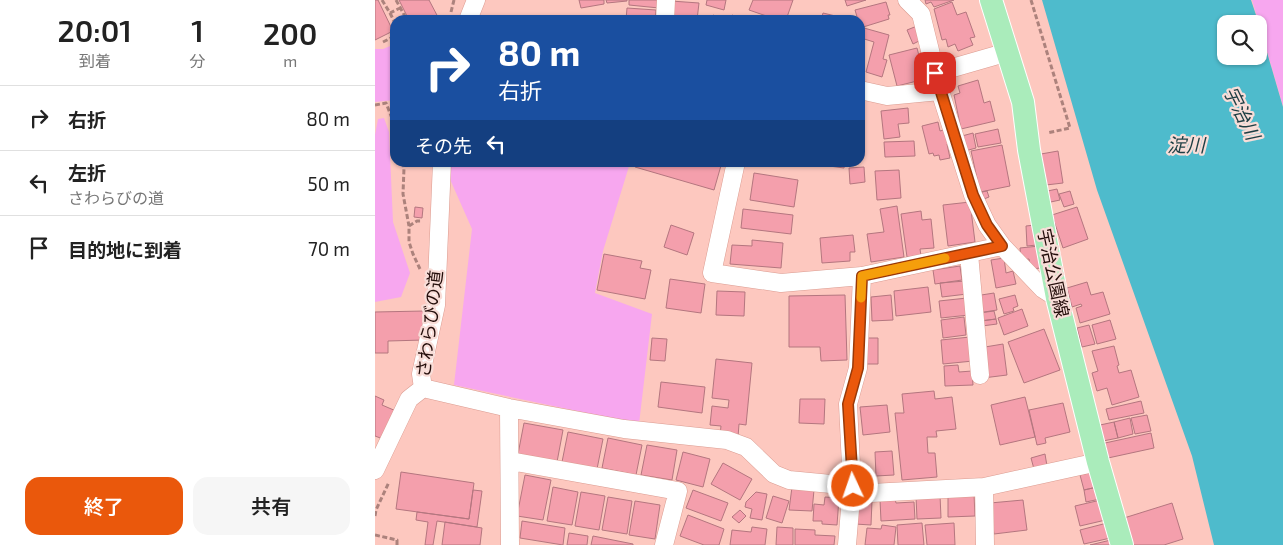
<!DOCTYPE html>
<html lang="ja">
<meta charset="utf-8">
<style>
:root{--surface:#fff;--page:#f6f6f6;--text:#222;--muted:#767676;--line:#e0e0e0;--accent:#ea580c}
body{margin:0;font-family:"Exo 2","Noto Sans JP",sans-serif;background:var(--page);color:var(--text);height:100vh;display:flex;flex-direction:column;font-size:19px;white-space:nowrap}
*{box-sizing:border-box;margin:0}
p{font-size:16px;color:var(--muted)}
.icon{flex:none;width:28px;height:28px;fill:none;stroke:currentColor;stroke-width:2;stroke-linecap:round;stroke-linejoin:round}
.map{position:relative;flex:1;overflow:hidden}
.side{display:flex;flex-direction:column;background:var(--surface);width:375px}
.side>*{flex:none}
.hud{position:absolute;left:15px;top:15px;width:475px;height:152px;border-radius:15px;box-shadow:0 1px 4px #0004;background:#1a4fa0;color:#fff;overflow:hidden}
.buttons{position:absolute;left:842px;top:15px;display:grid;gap:10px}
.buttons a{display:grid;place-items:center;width:50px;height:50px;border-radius:10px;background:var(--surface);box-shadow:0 1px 4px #0004;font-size:25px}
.pin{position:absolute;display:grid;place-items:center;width:42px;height:42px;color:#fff;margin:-21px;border-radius:10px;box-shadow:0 2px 8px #0006}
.me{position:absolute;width:55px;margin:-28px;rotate:357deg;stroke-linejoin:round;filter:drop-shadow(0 0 4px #0008)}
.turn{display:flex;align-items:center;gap:18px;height:105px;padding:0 25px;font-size:22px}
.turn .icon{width:65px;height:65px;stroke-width:2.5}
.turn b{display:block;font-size:35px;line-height:42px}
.then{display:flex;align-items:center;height:48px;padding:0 25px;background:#0003;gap:10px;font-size:19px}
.eta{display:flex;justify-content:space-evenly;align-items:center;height:85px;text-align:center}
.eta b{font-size:30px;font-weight:600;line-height:35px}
.primary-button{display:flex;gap:10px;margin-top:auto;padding:10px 25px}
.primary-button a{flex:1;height:58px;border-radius:15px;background:var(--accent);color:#fff;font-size:20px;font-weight:600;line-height:58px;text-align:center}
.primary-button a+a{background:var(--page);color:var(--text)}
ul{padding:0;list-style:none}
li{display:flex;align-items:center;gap:15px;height:65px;padding:0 25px;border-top:1px solid var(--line)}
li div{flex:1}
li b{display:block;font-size:19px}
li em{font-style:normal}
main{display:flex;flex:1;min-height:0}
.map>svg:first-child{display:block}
</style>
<main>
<section class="side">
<div class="eta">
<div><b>20:01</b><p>到着</p></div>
<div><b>1</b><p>分</p></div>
<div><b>200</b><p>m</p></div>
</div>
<ul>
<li><svg class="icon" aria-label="right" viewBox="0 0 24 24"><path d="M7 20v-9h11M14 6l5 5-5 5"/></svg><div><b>右折</b></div><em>80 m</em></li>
<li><svg class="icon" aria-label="left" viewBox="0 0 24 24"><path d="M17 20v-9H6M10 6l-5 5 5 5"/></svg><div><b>左折</b><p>さわらびの道</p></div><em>50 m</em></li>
<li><svg class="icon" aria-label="arrive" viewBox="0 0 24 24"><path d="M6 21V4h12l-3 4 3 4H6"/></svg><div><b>目的地に到着</b></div><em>70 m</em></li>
</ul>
<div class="primary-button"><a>終了</a><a>共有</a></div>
</section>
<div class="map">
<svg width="908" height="545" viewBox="0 0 908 545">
<rect width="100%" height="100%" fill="#fdc8bf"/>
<!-- green -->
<path fill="#f7a7ef" d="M877 0H908V106Z
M20 44V100L0 102V49H8Z
M9 118 14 132 18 222 35 273 26 297 0 302V135L3 119Z
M75 163H255L228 251 220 293 277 314 264 424 79 385 97 229 74 177Z"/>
<!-- water -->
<path fill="#4ebbcc" d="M667 0H876L884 24H851V56H884V25L908 107V545H839L817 456 722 190Z"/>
<!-- building -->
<path fill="#f49fac" stroke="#b4767f" d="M0 0H3L18 31 0 40Z
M24 0H54L64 19 34 20Z
M204 0H229V4L206 8Z
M231 0H252V1L232 3Z
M254 0H285L284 8 254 5Z
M332 0H351L349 10 331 5Z
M378 0H418L411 20H403L374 10Z
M470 0H491L472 6Z
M550 0H579L559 7 556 2 551 4Z
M296 1 324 3 322 20H295Z
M511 2 515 15H513L514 19 485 28V20H483L480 10Z
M577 2 582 15 591 12 600 37 595 38 598 45 583 51 580 44 573 47 571 39 567 40 559 9Z
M252 8 281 10 280 20H251Z
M448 13 477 20H446Z
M338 15 351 20H336Z
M357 15 371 20H355Z
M542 26 548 39 538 44 532 30Z
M489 28 514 35 508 59 512 60 507 77 491 72 499 42 486 38Z
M542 48 550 79 522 86 514 55Z
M603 80 609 103 615 101 620 121 586 129 579 95 585 93 583 86Z
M533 108 534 123 523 124 525 137 509 139 506 111Z
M563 122 565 131 572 129 575 143 572 144 575 158 565 160 564 155 559 156 558 153 554 154 547 126Z
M623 129 626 143 603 147 600 134Z
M598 133 601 148 590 151 587 136Z
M539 141 540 156 510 157 509 142Z
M627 145 635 186 605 192 596 151Z
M683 151 688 183 671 185 666 154Z
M261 162H347L339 190 260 167Z
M447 162H470L469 168 447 165Z
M489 167 490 182 475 184 474 168Z
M524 170 526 198 502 200 500 171Z
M379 173 423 180 419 207 375 200Z
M682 189 685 200 671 203 668 192Z
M612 191 614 197 609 199 607 192Z
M695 191 699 204 689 207 684 194Z
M595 202 600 242 573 246 568 205Z
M522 206 529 257 496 262 492 234 509 232 505 209Z
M40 207 48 208 47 218 39 217Z
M702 207 713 239 688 248 677 215Z
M368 209 418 215 416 234 366 228Z
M546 211 547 220 556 219 559 248 545 249 546 256 532 257 526 214Z
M296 225 319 233 312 255 289 247Z
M660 225 662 245 652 246 651 226Z
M478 235 480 252H475V261L447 263 445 238Z
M377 240 408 243 406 268 355 264 357 245 377 246Z
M664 246 666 268 656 269 654 259 646 260 645 248Z
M229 254 267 261 265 268 276 270 270 299 222 290Z
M629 258 631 273 638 271 641 284 621 288 616 260Z
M585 266 587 280 560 284 558 270Z
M295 279 330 284 326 313 291 308Z
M590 281 592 294 567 297 565 283Z
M712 282 716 295 728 292 735 314 705 323 701 308 707 306 706 304 697 307 692 288Z
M553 287 556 312 521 316 519 291Z
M342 291 370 292 369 316 341 315Z
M619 293 622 310 603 313 600 296Z
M470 295 472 360 446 361 445 347H414V296Z
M516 295 518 320 497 321 496 297Z
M640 295 643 306 638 308 639 311 629 314 624 299Z
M592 298 594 315 566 318 564 301Z
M647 309 653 326 629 335 623 318Z
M49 311V340L13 341V353H0V312Z
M619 311 621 319 605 321 604 313Z
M589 317 591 335 568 338 566 320Z
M621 319 622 324 607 326 606 321Z
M735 320 741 339 722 344 717 325Z
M714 325 720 344 707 347 702 328Z
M669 329 685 370 649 383 633 342Z
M595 337 598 361 568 364 566 340Z
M277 338 292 339 290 361 275 360Z
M490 338H503V364H490Z
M628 344 632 375 608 378 604 348Z
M739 346 744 365 742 366 744 373 756 370 764 397 737 405 732 388 722 391 717 373 723 371 717 351Z
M341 359 377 363 371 425 364 424 363 437 345 435 346 426 335 425 337 406 353 408 354 400 337 398Z
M583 365 584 372 597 371 598 385 570 386 569 366Z
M286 382 330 387 327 413 283 407Z
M559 391 560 399 577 397 581 429 561 431 562 437H552L553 453H560L562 477 527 480 520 413H529L527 394Z
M0 396 9 400 7 405 21 411 8 439 0 436Z
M650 397 660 437 625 445 616 405Z
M425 399H450L449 424 424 423Z
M766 401 769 413 734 420 731 409Z
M688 403 695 432 670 438 671 443 662 445 654 410Z
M512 405 515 432 488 435 485 407Z
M772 415 776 431 760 434 756 418Z
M755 418 758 434 743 438 739 422Z
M739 422 743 438 728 441 725 425Z
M149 423 188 430 182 462 143 454Z
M193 432 228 439 222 469 187 462Z
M776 433 779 448 733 458 730 443Z
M233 438 267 445 261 475 227 468Z
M272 445 302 450 297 480 266 475Z
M517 451 519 475 501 476 500 452Z
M308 452 335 459 328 487 301 480Z
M670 454 672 466 659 469 656 458Z
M348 463 377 479 365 500 336 484Z
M26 472 99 483 94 519 21 509Z
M718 472 722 487 709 490 705 475Z
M150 475 176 480 168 520 142 516Z
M178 487 203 492 197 525 172 521Z
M417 487 439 490 437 511 414 510Z
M722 487 725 499 711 502 709 490Z
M98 490 107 491 102 527 62 521 58 545H50L53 522 41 520 42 512 94 519Z
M318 490 353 503 346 521 311 508Z
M206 492 230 496 224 530 200 526Z
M381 492 392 494 387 520 375 518 377 509 370 507 371 502Z
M573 494H599L600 516 573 517Z
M565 495 566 518 542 519 541 496Z
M398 496 414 501 407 523 391 518Z
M233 497 257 501 252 534 227 530Z
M450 497 464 498 462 525 447 524V521H438L439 504 449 505Z
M520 499 521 503 539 502 540 519 506 521 505 500Z
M730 499 735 519 705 526 700 506Z
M481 500 497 501 496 525 480 524Z
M648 500 652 530 619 534 615 503Z
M260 501 285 505 280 539 254 535Z
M797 503 808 539 789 545H758L749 518Z
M365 510 371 516 364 523 357 517Z
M313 515 349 529 344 545H329L305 536Z
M147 521 190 528 188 545 145 538Z
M70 522 107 528 105 545H67Z
M736 522 740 537 709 544 705 530Z
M547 523 549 545H523L522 525Z
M579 523 580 545H552L550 525Z
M507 525 521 527 519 545H490L492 528 506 529Z
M377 527 392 529 390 545H355L357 530 376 532Z
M402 527 418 528V545H401Z
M420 529 440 530V535L460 536 459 545H420Z
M194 533 213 536 212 545H192Z
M218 536 258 544V545H216Z
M740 539 742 545H715Z"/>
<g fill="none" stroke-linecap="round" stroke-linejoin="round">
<defs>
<path id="minor" d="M532 0 546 14 565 91 598 195 612 225 627 246 668 289 682 298
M93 20 101 0
M290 20 291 0
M560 73 633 52
M485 90 512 96 565 91
M361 162 337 273 406 283 487 276 627 246
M594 254 605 375
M48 388 134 408 249 429 352 440 371 447 399 474 414 480 477 486
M48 388 46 374 61 305 67 162
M134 408 135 545
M135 461 303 491 289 545
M0 470 34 399 48 388
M609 487 610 545
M477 494 609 487 723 462
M472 545 477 486 473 404 483 368 487 276"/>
<path id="major" d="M616 0 648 102 654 150 682 298 723 462 747 545"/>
</defs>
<!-- minor casing -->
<use href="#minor" stroke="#db9c91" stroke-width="19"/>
<!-- major casing -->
<use href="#major" stroke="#fff" stroke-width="24"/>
<!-- path -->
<path stroke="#ac827c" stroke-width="3" stroke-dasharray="5 2.5" stroke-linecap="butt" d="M7 0 15 13 25 8
M21 0 32 20
M656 0 695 128 672 133
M76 12 79 0
M15 13 20 23
M8 42 20 36
M0 105 11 103 20 126
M28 162 29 168 28 194 34 226V242L38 254 45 269
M34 226 42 221H47
M0 516 1 510 14 482
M0 535 22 540V545"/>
<!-- minor -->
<use href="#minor" stroke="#fff" stroke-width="18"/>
<!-- major -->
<use href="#major" stroke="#aaecbb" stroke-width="22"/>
</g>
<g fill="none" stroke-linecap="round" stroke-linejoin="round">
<defs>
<path id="route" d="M478 486 473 404 483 368 487 276 627 246 612 225 598 195 560 73"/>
</defs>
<!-- route casing -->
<use href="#route" stroke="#983908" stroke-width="12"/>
<!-- route -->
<use href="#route" stroke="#ea580c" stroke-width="9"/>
<!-- slow -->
<path stroke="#f59e0b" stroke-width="9" d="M486 298 487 276 570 258"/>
</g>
<g text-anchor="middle" stroke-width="4.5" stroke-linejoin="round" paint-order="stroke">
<!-- street labels -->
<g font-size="18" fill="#240e0b" stroke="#f8ddd8">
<text transform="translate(678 273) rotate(78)" y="6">宇治公園線</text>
<text transform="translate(55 324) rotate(-83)" y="6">さわらびの道</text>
</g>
<!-- water labels -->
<g font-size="19" font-style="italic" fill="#1d3e44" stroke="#f8ddd8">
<text transform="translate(867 113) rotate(64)" y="7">宇治川</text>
<text x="811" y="152">淀川</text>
</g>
</g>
</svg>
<div class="buttons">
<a><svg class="icon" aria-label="search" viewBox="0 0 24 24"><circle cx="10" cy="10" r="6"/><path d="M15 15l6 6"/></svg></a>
</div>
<div class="pin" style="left:560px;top:73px;background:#d93025"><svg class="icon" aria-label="arrive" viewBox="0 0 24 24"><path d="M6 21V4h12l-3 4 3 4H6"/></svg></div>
<svg class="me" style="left:478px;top:486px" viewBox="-20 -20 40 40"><circle r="17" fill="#ea580c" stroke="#fff" stroke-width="3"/><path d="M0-11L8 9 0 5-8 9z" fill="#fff"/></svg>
<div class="hud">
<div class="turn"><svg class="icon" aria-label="right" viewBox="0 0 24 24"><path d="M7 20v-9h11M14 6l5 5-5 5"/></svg><div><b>80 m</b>右折</div></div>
<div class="then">その先<svg class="icon" aria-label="left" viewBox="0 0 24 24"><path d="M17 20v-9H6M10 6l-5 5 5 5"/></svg></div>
</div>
</div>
</main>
